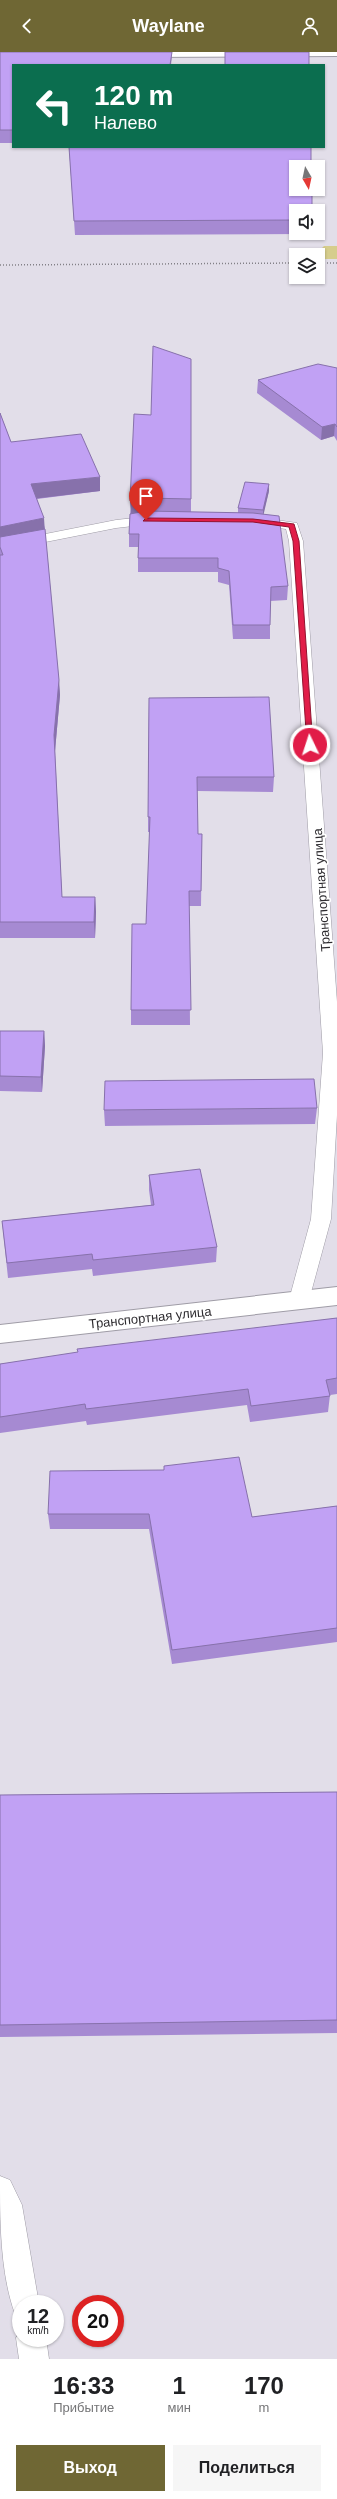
<!DOCTYPE html>
<html lang="ru">
<meta charset="utf-8">
<style>
:root{--surface:#fff;--page:#f6f6f6;--text:#202124;--muted:#757577;--accent:#6f6734}
body{margin:0;font-family:Arial,sans-serif;background:var(--page);color:var(--text);height:100vh;display:flex;flex-direction:column;font-size:15px;white-space:nowrap}
*{box-sizing:border-box;margin:0}
p{font-size:13px;color:var(--muted)}
.icon{flex:none;width:22px;height:22px;fill:none;stroke:currentColor;stroke-width:2;stroke-linecap:round;stroke-linejoin:round}
.map{position:relative;height:2307px;overflow:hidden}
.sheet{display:flex;flex-direction:column;background:var(--surface);flex:1}
.sheet>*{flex:none}
.banner{position:absolute;left:12px;top:12px;width:313px;height:84px;border-radius:0px;box-shadow:0 1px 3px #0004;background:#0b6e4f;color:#fff;overflow:hidden}
.needle{width:26px;rotate:171deg}
.buttons{position:absolute;left:289px;top:108px;display:grid;gap:8px}
.buttons a{display:grid;place-items:center;width:36px;height:36px;border-radius:0px;background:var(--surface);box-shadow:0 1px 3px #0004;font-size:20px}
.speed{position:absolute;left:12px;top:2243px;display:flex;gap:8px;font-size:20px;font-weight:700;text-align:center}
.speed>*{display:grid;place-content:center;width:52px;height:52px;border-radius:50%;background:var(--surface);box-shadow:0 1px 3px #0004;line-height:1}
.speed small{font-size:10px;font-weight:400}
.speed .limit{border:6px solid #d22;background:#fff;color:#111}
.pin{position:absolute;display:grid;place-items:center;width:34px;height:34px;color:#fff;margin:-41px -17px;border-radius:50% 50% 50% 0;rotate:-45deg;box-shadow:0 0 4px #0007}
.pin .icon{rotate:45deg}
.me{position:absolute;width:44px;margin:-22px;rotate:356deg;stroke-linejoin:round;filter:drop-shadow(0 0 3px #0008)}
.turn{display:flex;align-items:center;gap:14px;height:84px;padding:0 16px;font-size:18px}
.turn .icon{width:52px;height:52px;stroke-width:2.5}
.turn b{display:block;font-size:28px;line-height:34px}
.eta{display:flex;justify-content:space-evenly;align-items:center;height:68px;text-align:center}
.eta b{font-size:24px;font-weight:700;line-height:28px}
.primary-button{display:flex;gap:8px;margin-top:auto;padding:8px 16px}
.primary-button a{flex:1;height:46px;border-radius:0px;background:var(--accent);color:#fff;font-size:16px;font-weight:700;line-height:46px;text-align:center}
.primary-button a+a{background:var(--page);color:var(--text)}
header{display:flex;justify-content:space-between;align-items:center;height:52px;padding:0 16px;background:var(--accent);color:#fff;font-size:18px;font-weight:700}
.map>svg:first-child{display:block}
</style>
<header><svg class="icon" aria-label="back" viewBox="0 0 24 24"><path d="M15 5l-7 7 7 7"/></svg>Waylane<svg class="icon" aria-label="person" viewBox="0 0 24 24"><circle cx="12" cy="8" r="4"/><path d="M4 21q1-7 8-7t8 7"/></svg></header>
<div class="map">
<svg width="337" height="2307" viewBox="0 0 337 2307">
<rect width="100%" height="100%" fill="#e2dee9"/>
<!-- green -->
<path fill="#d6cd8c" d="M324 194H337V207H318V203H315Z"/>
<g fill="none" stroke-linecap="round" stroke-linejoin="round">
<defs>
<path id="lane" d="M154 464 159 465 160 468 159 471 116 476 0 499V491L116 468Z
M255 465 297 471 303 489 337 950V1063L331 1167 309 1248 306 1253 299 1256 292 1253 289 1248 311 1167 323 1001 289 489 286 477 250 472 249 469 250 466Z
M0 2124 10 2128 22 2153 39 2252H21V2265L15 2262C0 2221 0 2168 0 2124Z
M21 2276V2286H46L49 2307H19L16 2286Z"/>
<path id="street" d="M138 0H337V4L142 5 138 4Z"/>
<path id="secondary" d="M337 1235V1253L0 1291V1273Z"/>
</defs>
<!-- lane casing -->
<use href="#lane" stroke="#9f9ca6" stroke-width="1"/>
<!-- street casing -->
<use href="#street" stroke="#9f9ca6" stroke-width="2"/>
<!-- secondary casing -->
<use href="#secondary" stroke="#9f9ca6" stroke-width="2"/>
<!-- lane -->
<use href="#lane" fill="#fff" fill-rule="evenodd"/>
<!-- street -->
<use href="#street" fill="#fff" fill-rule="evenodd"/>
<!-- secondary -->
<use href="#secondary" fill="#fff" fill-rule="evenodd"/>
<!-- rail -->
<path stroke="#838087" stroke-width="1.5" stroke-dasharray="1 2" stroke-linecap="butt" d="M318 211H337
M0 213 296 211"/>
</g>
<!-- wall -->
<path fill="#a68ad2" d="M0 0 13 13V91H0Z
M69 95H311L296 159V181H304V182L75 183Z
M191 307V460L238 461V456L269 439 263 462 288 534 287 548 270 549V587H233L229 533 218 530V520H138V495H129V482L130 462 151 363Z
M337 316V389L334 384 321 388 257 341 258 328Z
M0 361 11 390 100 439 37 447 45 477 60 643 55 699 62 845H95L96 860 95 886H0Z
M149 646 274 725 273 740 197 739 198 782H202L201 854H189L190 973H131V958L146 872 150 780H148V765Z
M0 979H44L45 994 42 1040 0 1039Z
M317 1056 315 1072 105 1074 104 1058Z
M149 1123 217 1195 216 1210 93 1224 92 1217 8 1226 2 1169 151 1153 149 1138Z
M337 1266V1342L330 1343 328 1360 250 1370 247 1353 87 1373 86 1369 0 1381V1312Z
M164 1414 252 1465 337 1454V1590L172 1612 149 1477H50L48 1462 164 1418Z
M337 1740V1981L0 1985V1743Z"/>
<!-- shaded-wall -->
<path fill="#8771ab" d="M172 0 171 13H170Z
M335 372 334 384 321 388 322 375Z
M100 425V439L32 447 31 432Z
M269 432V439L263 465V458Z
M146 446V462L131 464 130 449Z
M44 466 45 481 0 491V475Z
M59 628 60 643 55 699 54 683Z
M95 845 96 860 95 886 94 870Z
M44 979 45 994 42 1040 41 1025Z"/>
<!-- building -->
<path fill="#c1a1f4" stroke="#8771ab" d="M0 0H172L170 13H13V78H0Z
M225 0H309V13H225Z
M69 95H311V115H296V137H312V159H296V168L74 169Z
M153 294 191 307V447L146 446 130 449 134 362 151 363Z
M318 312 337 316V375L335 372 322 375 258 328Z
M0 361 11 390 81 382 100 425 31 432 44 466 0 475Z
M245 430 269 432 263 458 238 456Z
M146 459 253 461 279 464 288 534 271 535 270 573H233L229 519 218 516V506H138L139 482H129L130 462Z
M45 477 59 628 54 683 62 845H95L94 870H0V503H3L0 495V485Z
M269 645 274 725H197L198 782H202L201 839H189L191 958H131L132 872H146L150 765H148L149 646Z
M0 979H44L41 1025 0 1024Z
M314 1027 317 1056 104 1058 105 1029Z
M200 1117 217 1195 93 1208 92 1202 7 1211 2 1169 154 1153 149 1123Z
M337 1266V1326L326 1328 330 1344 251 1354 248 1337 86 1357 85 1352 0 1365V1312L78 1300 77 1297Z
M239 1405 252 1465 337 1454V1576L172 1598 149 1462H48L50 1419 164 1418V1414Z
M337 1740V1968L0 1973V1743Z"/>
<!-- route -->
<path fill="#e11d48" stroke="#92132f" d="M146 466 253 467 294 472 299 489 313 695 307 693 293 489 289 475 253 470 143 469Z"/>
<g text-anchor="middle" stroke-width="3.5" stroke-linejoin="round" paint-order="stroke">
<!-- street labels -->
<g font-size="13" fill="#2d2b2f" stroke="#fff">
<text transform="translate(321 838) rotate(-94)" y="5">Транспортная улица</text>
<text transform="translate(150 1265) rotate(-6)" y="5">Транспортная улица</text>
</g>
</g>
</svg>
<div class="buttons">
<a><svg class="needle" viewBox="-14 -14 28 28"><path d="M0-13l5 13h-10z" fill="#e53935"/><path d="M0 13l5-13h-10z" fill="#757577"/></svg></a>
<a><svg class="icon" aria-label="sound" viewBox="0 0 24 24"><path d="M4 9h4l5-4v14l-5-4H4zM17 9q2 3 0 6"/></svg></a>
<a><svg class="icon" aria-label="layers" viewBox="0 0 24 24"><path d="M12 4l9 5-9 5-9-5zM3 14l9 5 9-5"/></svg></a>
</div>
<div class="speed"><div>12<small>km/h</small></div><div class="limit">20</div></div>
<div class="pin" style="left:146px;top:468px;background:#d93025"><svg class="icon" aria-label="arrive" viewBox="0 0 24 24"><path d="M6 21V4h12l-3 4 3 4H6"/></svg></div>
<svg class="me" style="left:310px;top:693px" viewBox="-20 -20 40 40"><circle r="17" fill="#e11d48" stroke="#fff" stroke-width="3"/><path d="M0-11L8 9 0 5-8 9z" fill="#fff"/></svg>
<div class="banner">
<div class="turn"><svg class="icon" aria-label="left" viewBox="0 0 24 24"><path d="M17 20v-9H6M10 6l-5 5 5 5"/></svg><div><b>120 m</b>Налево</div></div>
</div>
</div>
<section class="sheet">
<div class="eta">
<div><b>16:33</b><p>Прибытие</p></div>
<div><b>1</b><p>мин</p></div>
<div><b>170</b><p>m</p></div>
</div>
<div class="primary-button"><a>Выход</a><a>Поделиться</a></div>
</section>
